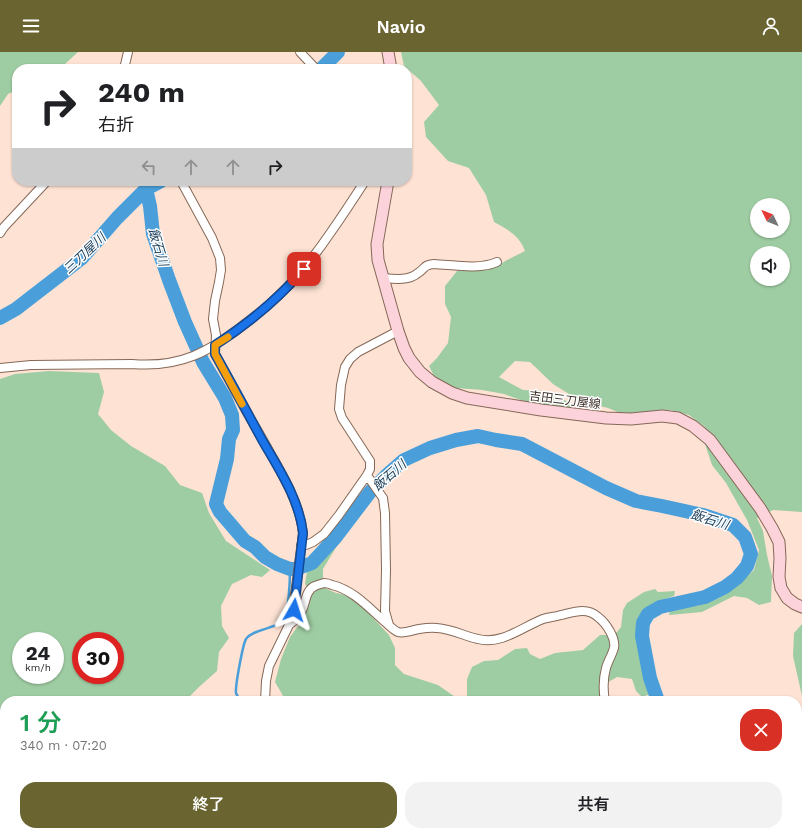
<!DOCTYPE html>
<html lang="ja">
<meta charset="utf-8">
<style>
:root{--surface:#fff;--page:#f2f2f2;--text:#202124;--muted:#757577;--accent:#6a6431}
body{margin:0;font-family:"Work Sans","Noto Sans JP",sans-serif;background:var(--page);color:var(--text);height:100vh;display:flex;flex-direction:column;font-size:15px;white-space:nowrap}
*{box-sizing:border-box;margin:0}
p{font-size:13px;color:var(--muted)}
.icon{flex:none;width:22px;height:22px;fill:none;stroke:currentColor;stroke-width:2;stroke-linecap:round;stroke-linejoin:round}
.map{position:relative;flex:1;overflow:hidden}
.side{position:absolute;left:0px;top:644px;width:802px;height:140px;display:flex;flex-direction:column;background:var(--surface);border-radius:16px 16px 0 0;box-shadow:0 1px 3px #0004}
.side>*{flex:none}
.top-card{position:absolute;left:12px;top:12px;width:400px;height:122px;border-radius:16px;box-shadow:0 1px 3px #0004;background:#fff;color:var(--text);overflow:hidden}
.needle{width:26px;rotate:313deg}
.fabs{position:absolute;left:750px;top:146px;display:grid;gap:8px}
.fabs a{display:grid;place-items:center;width:40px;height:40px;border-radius:50%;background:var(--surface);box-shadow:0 1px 3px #0004;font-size:20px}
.speed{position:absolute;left:12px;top:580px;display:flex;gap:8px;font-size:20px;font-weight:700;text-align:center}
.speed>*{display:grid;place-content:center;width:52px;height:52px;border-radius:50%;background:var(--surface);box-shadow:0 1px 3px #0004;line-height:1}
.speed small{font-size:10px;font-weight:400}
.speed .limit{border:6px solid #d22;background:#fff;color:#111}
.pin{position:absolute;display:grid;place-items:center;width:34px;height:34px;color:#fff;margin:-17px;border-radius:8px;box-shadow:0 2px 6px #0006}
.me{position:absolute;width:44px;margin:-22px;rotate:6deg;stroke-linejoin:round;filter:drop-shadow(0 0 3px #0008)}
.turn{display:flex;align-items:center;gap:14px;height:84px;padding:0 20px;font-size:18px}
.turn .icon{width:52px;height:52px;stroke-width:2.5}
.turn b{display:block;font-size:28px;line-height:34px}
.lanes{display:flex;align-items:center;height:38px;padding:0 20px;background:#0003;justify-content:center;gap:20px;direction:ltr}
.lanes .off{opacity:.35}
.round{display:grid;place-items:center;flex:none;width:42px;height:42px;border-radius:16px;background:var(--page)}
.headline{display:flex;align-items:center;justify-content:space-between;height:68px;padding:0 20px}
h1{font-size:24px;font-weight:600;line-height:30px;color:#1e9e55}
.action{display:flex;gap:8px;margin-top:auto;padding:8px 20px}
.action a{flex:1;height:46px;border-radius:16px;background:var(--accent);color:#fff;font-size:16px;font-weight:600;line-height:46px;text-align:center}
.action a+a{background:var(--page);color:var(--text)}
header{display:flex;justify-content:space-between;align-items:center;height:52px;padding:0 20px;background:var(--accent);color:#fff;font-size:18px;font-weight:600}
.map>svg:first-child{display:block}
</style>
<header><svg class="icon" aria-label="menu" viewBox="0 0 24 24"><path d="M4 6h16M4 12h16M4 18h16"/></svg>Navio<svg class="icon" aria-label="person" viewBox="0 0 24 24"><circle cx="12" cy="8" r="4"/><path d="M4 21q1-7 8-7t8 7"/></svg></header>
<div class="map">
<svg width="802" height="784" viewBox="0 0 802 784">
<rect width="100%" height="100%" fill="#fee3d4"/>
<!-- green -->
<path fill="#9fcda3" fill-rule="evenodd" d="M0 0H78L64 13 58 17H17V38L8 42 0 54Z
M401 0H802V460L773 458 757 466 763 479 767 503 772 524 771 550 759 553 747 546 734 544 702 560 669 563 670 557 681 554H697L719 546 736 534 754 518 759 498 747 468 726 431 712 413 705 392V375L689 363 670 358 644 361H620L608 356 580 349 553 332 530 310 515 309 499 325 523 338 545 339 571 351V358L532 352 504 342 482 338 455 336 434 324 429 314 437 306 448 291 451 265 445 252V234L457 219 494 216 507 208 525 199C520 184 507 177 494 170L486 143 469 116 448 109 426 85 424 70 439 53 421 29 404 14ZM757 153H783V179H757ZM757 201H783V227H757Z
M49 319 99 321 104 340 98 362 111 378 131 394 165 414 180 433 202 441 209 461 226 489 270 518 262 525 251 523 232 532 221 554 222 574 229 586 219 600 217 619 199 635 185 649H5V779H202L204 784H0V327L15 322ZM21 589H55V623H21ZM81 589H115V623H81Z
M335 491 338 492 323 517V526L327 537 336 541 350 544 362 554 389 583 395 596V613L404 622 438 633 461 649H286L275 630 281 607 290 585 303 567 312 542 305 532 307 519 325 504Z
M655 537 658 540 675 539 674 544 653 551 642 560 637 572 639 593 650 642 642 645 636 639 632 627 617 625 600 635V649H465L467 646V627L472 615 484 609 498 608 515 597 527 596 530 602 540 607 555 601 583 598 600 583H607L617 580 621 575 623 558 627 551 644 540Z
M802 572V644L793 604 794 581Z
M402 779H662L660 784H405Z"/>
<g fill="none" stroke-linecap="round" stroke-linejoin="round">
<!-- stream -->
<path stroke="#4a9fda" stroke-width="2.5" d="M241 649C239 647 237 644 236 641 235 634 243 592 246 587 254 576 277 578 284 566 289 558 290 527 290 517
M393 779 396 784"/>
<!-- river -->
<path stroke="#4a9fda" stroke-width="14" d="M321 17 338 0
M146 137 150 154 153 182 169 228 185 270 203 310 225 346 232 363 233 378 229 387 227 407 216 452 220 460 245 489 255 495 265 505 277 512 290 517H296L312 511 335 486 370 440 388 422 404 408 430 396 456 388 478 384 496 388 522 392 606 436 636 449 662 454 703 463 733 473 745 485 751 502 747 514 737 526 725 535 705 545 660 555 648 562 643 571 642 584 650 626 658 649
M0 266 16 257 82 206 117 166 146 137 161 129
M797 760 802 759"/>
<defs>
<path id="minor" d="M300 0 316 17
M124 17 128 0
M181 129 212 186 220 206 221 218 219 230 215 249 213 267 216 283 215 302C230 329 244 356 260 383 277 414 299 446 303 481L293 558 289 573 269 614 266 629 265 649
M0 181 4 175 47 129
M383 226C394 227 409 229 418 221 426 216 423 213 434 212 454 213 479 218 497 210
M0 316 31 313 132 312C181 316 209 300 246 271 258 262 269 253 279 243 300 224 316 202 331 180 343 163 354 146 365 129
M369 426 383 446 385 461 386 518 385 559 389 573
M301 493H306L313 490 324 482 339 463 367 423 370 417V409L342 366 339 357 341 333 345 315 350 307 358 300 398 279
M289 573C294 569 299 566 301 560 306 552 305 538 315 534 317 533 321 532 324 531 326 531 330 532 332 533 353 538 368 555 384 569 388 572 393 578 398 580 404 582 413 578 419 577 425 576 431 575 437 576 452 577 464 584 478 587 502 593 522 575 543 567 549 565 555 565 561 563 574 560 587 555 598 565 606 571 616 586 614 596 612 603 608 609 606 616 603 627 603 638 605 649
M276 779V781L280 782 282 784
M383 779 387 784
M685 779 693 784
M369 784 375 779"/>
<path id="secondary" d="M388 0 391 17
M388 129 377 192 378 208 398 279 404 296 409 306 420 320 432 330 452 341 467 346 541 358 606 366 631 367 662 364 678 366 693 374 710 388 760 456 772 476 779 490 780 506 779 525 781 536 787 546 795 552 802 555"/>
</defs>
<!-- minor casing -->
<use href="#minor" stroke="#856857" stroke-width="10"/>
<!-- secondary casing -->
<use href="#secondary" stroke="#856857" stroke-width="13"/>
<!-- minor -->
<use href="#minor" stroke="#fff" stroke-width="8"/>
<!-- secondary -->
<use href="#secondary" stroke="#fdd3db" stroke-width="11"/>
</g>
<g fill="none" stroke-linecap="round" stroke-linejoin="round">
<defs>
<path id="route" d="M294 558 303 481C299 446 278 416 261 386 246 358 231 330 215 302V293C248 272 279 246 304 217"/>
</defs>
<!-- route casing -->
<use href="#route" stroke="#114b97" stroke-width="10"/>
<!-- route -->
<use href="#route" stroke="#1a73e8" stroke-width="7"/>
<!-- slow -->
<path stroke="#f59e0b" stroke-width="7" d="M228 285 215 293V302L242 352"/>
</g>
<g text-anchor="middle" stroke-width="3" stroke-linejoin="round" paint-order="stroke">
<!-- street labels -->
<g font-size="12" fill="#3c2f28" stroke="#fff">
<text transform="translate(565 348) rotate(7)" y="4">吉田三刀屋線</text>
</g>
<!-- water labels -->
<g font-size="13" font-style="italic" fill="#1f425c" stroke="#fff">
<text transform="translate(159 195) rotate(73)" y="5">飯石川</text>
<text transform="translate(84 201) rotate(-43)" y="5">三刀屋川</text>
<text transform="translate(389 423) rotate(-41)" y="5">飯石川</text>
<text transform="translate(710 467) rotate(17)" y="5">飯石川</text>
</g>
</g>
</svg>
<div class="fabs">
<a><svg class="needle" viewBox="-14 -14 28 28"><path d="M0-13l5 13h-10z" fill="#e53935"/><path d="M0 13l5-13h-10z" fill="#757577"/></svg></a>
<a><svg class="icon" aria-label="sound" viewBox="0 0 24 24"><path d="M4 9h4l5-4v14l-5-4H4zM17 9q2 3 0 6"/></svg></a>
</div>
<div class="speed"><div>24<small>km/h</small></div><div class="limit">30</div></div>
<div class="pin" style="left:304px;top:217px;background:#d93025"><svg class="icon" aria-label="arrive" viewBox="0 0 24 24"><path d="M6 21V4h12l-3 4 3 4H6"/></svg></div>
<svg class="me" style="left:294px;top:558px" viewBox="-20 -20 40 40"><path d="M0-17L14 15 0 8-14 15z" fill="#1a73e8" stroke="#fff" stroke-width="4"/></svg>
<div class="top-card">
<div class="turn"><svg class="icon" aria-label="right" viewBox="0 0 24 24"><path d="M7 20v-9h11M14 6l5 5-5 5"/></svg><div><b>240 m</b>右折</div></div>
<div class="lanes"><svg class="icon off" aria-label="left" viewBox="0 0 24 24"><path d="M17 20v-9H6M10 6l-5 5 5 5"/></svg><svg class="icon off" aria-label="ahead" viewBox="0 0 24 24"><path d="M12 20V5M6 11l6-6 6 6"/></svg><svg class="icon off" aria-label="ahead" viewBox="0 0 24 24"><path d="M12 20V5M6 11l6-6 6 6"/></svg><svg class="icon" aria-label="right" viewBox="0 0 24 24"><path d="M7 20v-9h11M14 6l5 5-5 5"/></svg></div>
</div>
<section class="side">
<div class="headline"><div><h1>1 分</h1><p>340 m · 07:20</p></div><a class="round" style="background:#d93025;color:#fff"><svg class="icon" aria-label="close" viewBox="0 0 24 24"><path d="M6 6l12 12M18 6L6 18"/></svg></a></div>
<div class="action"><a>終了</a><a>共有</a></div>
</section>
</div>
